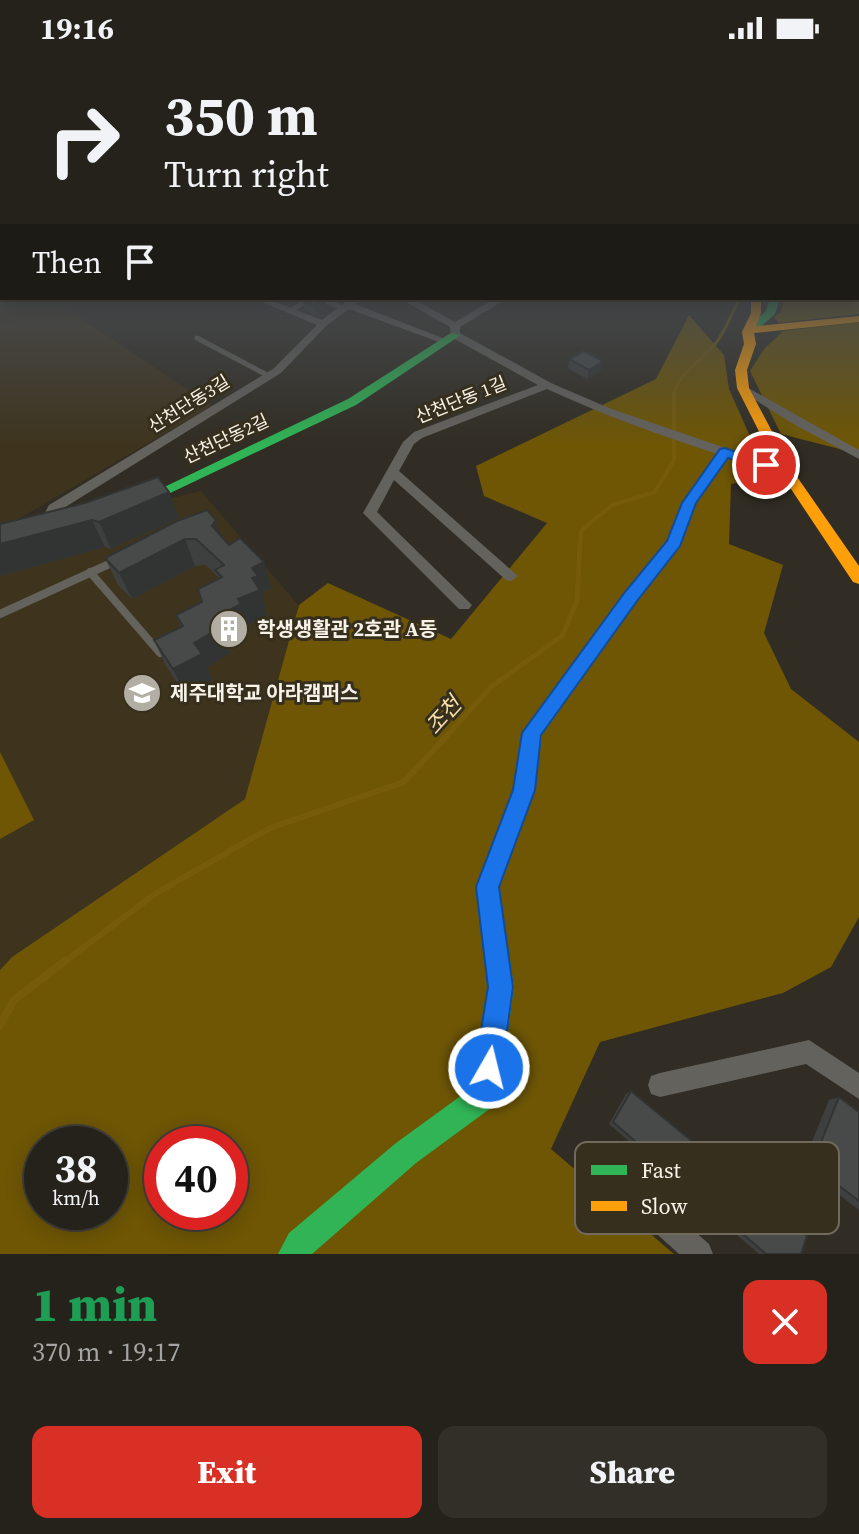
<!DOCTYPE html>
<meta charset="utf-8">
<style>
:root{--surface:#25221b;--page:#312f28;--text:#f1f3f6;--muted:#a3a4a3;--line:#423f3a;--accent:#d93025}
body{margin:0;font-family:"Source Serif 4","Noto Sans KR",serif;background:var(--page);color:var(--text);height:100vh;display:flex;flex-direction:column;font-size:30px;white-space:nowrap}
*{box-sizing:border-box;margin:0}
p{font-size:26px;color:var(--muted)}
.icon{flex:none;width:44px;height:44px;fill:none;stroke:currentColor;stroke-width:2;stroke-linecap:round;stroke-linejoin:round}
.map{position:relative;height:1198px;overflow:hidden}
.details{display:flex;flex-direction:column;background:var(--surface);flex:1}
.details>*{flex:none}
.hud{position:absolute;left:0px;top:0px;width:860px;height:244px;box-shadow:0 4px 20px #0003,0 0 0 2px var(--line);background:#25221b;color:var(--text);overflow:hidden}
.speed{position:absolute;left:24px;top:1070px;display:flex;gap:16px;font-size:40px;font-weight:700;text-align:center}
.speed>*{display:grid;place-content:center;width:104px;height:104px;border-radius:50%;background:var(--surface);box-shadow:0 4px 20px #0003,0 0 0 2px var(--line);line-height:1}
.speed small{font-size:20px;font-weight:400}
.speed .limit{border:12px solid #d22;background:#fff;color:#111}
.pin{position:absolute;display:grid;place-items:center;width:68px;height:68px;color:#fff;margin:-34px;border:4px solid #fff;border-radius:50%;box-shadow:0 2px 8px #0007}
.me{position:absolute;width:88px;margin:-44px;rotate:8deg;stroke-linejoin:round;filter:drop-shadow(0 0 6px #0008)}
.turn{display:flex;align-items:center;gap:28px;height:168px;padding:0 32px;font-size:36px}
.turn .icon{width:104px;height:104px;stroke-width:2.5}
.turn b{display:block;font-size:56px;line-height:68px}
.then{display:flex;align-items:center;height:76px;padding:0 32px;background:#0003;gap:16px;font-size:30px}
.round{display:grid;place-items:center;flex:none;width:84px;height:84px;border-radius:16px;background:var(--page)}
.overview{display:flex;align-items:center;justify-content:space-between;height:136px;padding:0 32px}
h1{font-size:48px;font-weight:800;line-height:60px;color:#1e9e55}
.action{display:flex;gap:16px;margin-top:auto;padding:16px 32px}
.action a{flex:1;height:92px;border-radius:16px;background:var(--accent);color:#fff;font-size:32px;font-weight:800;line-height:92px;text-align:center}
.action a+a{background:var(--page);color:var(--text)}
.status{display:flex;justify-content:space-between;align-items:center;height:56px;padding:0 40px;background:var(--surface);direction:ltr}
.status svg{height:22px;fill:currentColor}
.map>svg:first-child{display:block}
</style>
<div class="status"><b>19:16</b><svg viewBox="0 0 49 12"><path d="M0 12V9h3v3zM5 12V6h3v6zM10 12V3h3v9zM15 12V0h3v12zM26 1h20v11H26zM47 4h2v5h-2z"/></svg></div>
<div class="map">
<svg width="859" height="1198" viewBox="0 0 859 1198">
<rect width="100%" height="100%" fill="#312d24"/>
<!-- built -->
<path fill="#3e341e" d="M0 220 2 242H51L212 350 13 466 30 477 201 435 298 549 271 725 12 901 0 914Z"/>
<!-- forest -->
<path fill="#6e5605" fill-rule="evenodd" d="M859 220V258L779 267 774 261 781 256 784 242H858Z
M689 259 724 299 729 333 749 378 756 423 731 428 729 488 783 509 764 577 791 633 859 686V861L831 911 783 937 600 986 551 1093 674 1198H0V914L12 901 245 743 299 549 328 527 451 583 547 467 484 440 476 410 656 323ZM42 1088H110V1156H42ZM162 1088H230V1156H162Z
M859 266V398L781 378 750 315 764 293 783 275Z
M0 696 34 764 0 783Z"/>
<g fill="none" stroke-linecap="round" stroke-linejoin="round">
<!-- stream-far4 -->
<path stroke="#765b0b" stroke-width="3" d="M674 340C677 317 703 304 716 287 726 274 732 256 740 242"/>
<!-- stream-far3 -->
<path stroke="#765b0b" stroke-width="4" d="M580 489 581 475 612 449 655 436 674 404V338"/>
<!-- stream-far2 -->
<path stroke="#765b0b" stroke-width="5" d="M451 675 491 631 562 580 577 545 580 487"/>
<!-- stream-far1 -->
<path stroke="#765b0b" stroke-width="6" d="M63 907 155 838 270 772 404 726 453 673"/>
<!-- stream -->
<path stroke="#765b0b" stroke-width="8" d="M0 969 14 944 65 905"/>
<!-- lane-far1 -->
<path stroke="#64625d" stroke-width="5" d="M317 242 343 252
M290 255 310 243
M197 282 269 320"/>
<!-- lane -->
<path stroke="#64625d" stroke-width="8" d="M90 516 160 597
M0 558 118 504"/>
<!-- street -->
<path fill="#64625d" fill-rule="evenodd" d="M252 242H265L322 264 351 242H362L355 248 448 284 439 286 349 253 326 270 281 317 59 455 48 476H38L36 473 49 449 273 313 317 269Z
M399 242H411L455 266 496 242H508L460 271V277L551 327 609 352 792 415 790 418H782C702 394 623 368 547 333L422 382 414 388 399 415 518 520 511 525 506 524 394 424 377 456 472 549 469 553H459L363 457 403 386 414 376 538 329 451 281 450 271Z
M743 329 859 394V403L797 370 739 334 738 332Z
M809 984 859 1017V1043L806 1008 660 1041 651 1038 648 1029 651 1020 660 1017Z
M605 1101 614 1105 709 1188 713 1198H679L596 1123 592 1114 596 1105Z"/>
<!-- fast -->
<path fill="#30b455" fill-rule="evenodd" d="M770 242H780L775 258 758 273H750V269L766 255Z
M451 277 461 279 356 349 147 448 142 450 135 445 348 343Z
M725 392 732 396 696 447 680 491 637 544 542 679 534 734 498 831 514 931 499 1039 495 1049 416 1107 312 1198H278L289 1177 396 1087 473 1031 488 931 476 831 514 734 522 677 625 536 667 485 682 447 720 393Z"/>
<!-- slow -->
<path fill="#ff9f0a" fill-rule="evenodd" d="M751 242H761V257L756 270 859 260V266L754 277 756 288 747 314 749 332 793 415 859 510V528L853 526 779 415 737 332 735 314 744 288 742 276 751 257Z"/>
</g>
<!-- wall -->
<path fill="#3e403f" d="M275 242H302L290 249Z
M325 243 326 251 315 258 304 254 302 245Z
M569 303 603 305 601 314 587 323 568 312Z
M169 436 179 462 111 493 105 491 0 520 85 447Z
M177 465 220 479 271 532 262 537 267 560 248 569 250 575 226 587 230 597 207 611 212 624 185 638 166 610 154 584 181 571 176 559 202 546 218 523V521L206 509 195 510 132 543 118 529 105 502Z
M631 1035 801 1198H759L609 1068 626 1038Z
M839 1041 859 1056V1154L802 1110 829 1044Z"/>
<!-- shaded-wall -->
<path fill="#323433" d="M289 242H302L290 249Z
M325 243 326 251 315 258 314 249Z
M603 305 601 314 587 323 589 314Z
M169 436 179 462 111 493 99 466Z
M92 464 105 491 0 520V488Z
M216 464 224 491 212 470Z
M185 483 195 510 132 543 119 517Z
M264 506 271 532 262 537 267 560 248 569 250 575 226 587 230 597 207 611 212 624 185 638 173 613 216 561 252 522V512Z"/>
<!-- building -->
<path fill="#484a49" stroke="#323433" stroke-width="2" d="M308 242H323L325 243 314 249 302 245Z
M584 295 603 305 589 314 569 303Z
M158 421 169 436 99 466 92 464 0 488V468L85 447Z
M207 454 216 464 212 470 229 489 240 482 264 506 252 512 258 520 252 522 260 534 238 543 241 548 216 561 221 571 194 587 202 598 173 613 154 584 183 570 176 559 202 546 198 533 222 521 215 514 224 509 196 483H185L119 517 105 502 177 465Z
M631 1035 807 1180 801 1198H766L613 1066Z
M839 1041 859 1056V1145L812 1109Z"/>
<!-- sky -->
<linearGradient id="sky" x2="0" y2="1"><stop stop-color="#1b1914"/><stop offset="0.57" stop-color="#484c50"/><stop offset="1" stop-color="#484c50" stop-opacity="0"/></linearGradient>
<rect width="859" height="388" fill="url(#sky)"/>
<!-- route -->
<path fill="#1a73e8" stroke="#114b97" stroke-width="2" d="M725 392 773 409 766 413 728 402 696 447 680 490 637 545 541 679 535 734 499 831 513 931 502 1012 498 1021 489 1025 479 1021 475 1012 488 931 476 831 513 734 522 677 625 536 667 485 682 447 720 393Z"/>
<!-- icons -->
<defs>
<symbol id="building-disc" viewBox="-11 -11 22 22"><circle r="9.5" fill="#b2aea3" stroke="#372f1e"/><path d="M-4-6H4V6H1V3H-1V6H-4ZM-2.5-4.3h1.7v1.8h-1.7ZM.8-4.3h1.7v1.8H.8ZM-2.5-1h1.7V.8h-1.7ZM.8-1h1.7V.8H.8Z" fill="#fff"/></symbol>
<symbol id="university-disc" viewBox="-11 -11 22 22"><circle r="9.5" fill="#b2aea3" stroke="#372f1e"/><path d="M0-5L7-2L0 1L-7-2ZM-4 1L0 2.5L4 1V4Q0 6-4 4Z" fill="#fff"/></symbol>
</defs>
<g fill-rule="evenodd">
<use href="#building-disc" x="207" y="551" width="44" height="44"/>
<use href="#university-disc" x="120" y="615" width="44" height="44"/>
</g>
<g text-anchor="middle" stroke-width="6" stroke-linejoin="round" paint-order="stroke">
<!-- far-street labels -->
<g font-size="18" fill="#f8f3e8" stroke="#372f1e">
<text transform="translate(461 344) rotate(-22)" y="6">산천단동 1길</text>
<text transform="translate(189 348) rotate(-32)" y="6">산천단동3길</text>
<text transform="translate(226 383) rotate(-25)" y="6">산천단동2길</text>
</g>
<!-- poi labels -->
<g font-size="20" font-weight="bold" fill="#f8f3e8" stroke="#372f1e" text-anchor="start">
<text x="257" y="580">학생생활관 2호관 A동</text>
<text x="170" y="644">제주대학교 아라캠퍼스</text>
</g>
<!-- water labels -->
<g font-size="22" font-style="italic" fill="#f9e1a8" stroke="#372f1e">
<text transform="translate(443 659) rotate(-48)" y="8">조천</text>
</g>
</g>
<!-- legend -->
<rect x="575" y="1086" width="264" height="92" rx="12" fill="#372f1e" stroke="#716a5b" stroke-width="2"/>
<rect x="591" y="1109" width="36" height="10" fill="#30b455"/>
<rect x="591" y="1145" width="36" height="10" fill="#ff9f0a"/>
<g font-size="22" fill="#f8f3e8">
<text x="641" y="1122">Fast</text>
<text x="641" y="1158">Slow</text>
</g>
</svg>
<div class="speed"><div>38<small>km/h</small></div><div class="limit">40</div></div>
<div class="pin" style="left:766px;top:409px;background:#d93025"><svg class="icon" aria-label="arrive" viewBox="0 0 24 24"><path d="M6 21V4h12l-3 4 3 4H6"/></svg></div>
<svg class="me" style="left:489px;top:1012px" viewBox="-20 -20 40 40"><circle r="17" fill="#1a73e8" stroke="#fff" stroke-width="3"/><path d="M0-11L8 9 0 5-8 9z" fill="#fff"/></svg>
<div class="hud">
<div class="turn"><svg class="icon" aria-label="right" viewBox="0 0 24 24"><path d="M7 20v-9h11M14 6l5 5-5 5"/></svg><div><b>350 m</b>Turn right</div></div>
<div class="then">Then<svg class="icon" aria-label="arrive" viewBox="0 0 24 24"><path d="M6 21V4h12l-3 4 3 4H6"/></svg></div>
</div>
</div>
<section class="details">
<div class="overview"><div><h1>1 min</h1><p>370 m · 19:17</p></div><a class="round" style="background:#d93025;color:#fff"><svg class="icon" aria-label="close" viewBox="0 0 24 24"><path d="M6 6l12 12M18 6L6 18"/></svg></a></div>
<div class="action"><a>Exit</a><a>Share</a></div>
</section>
